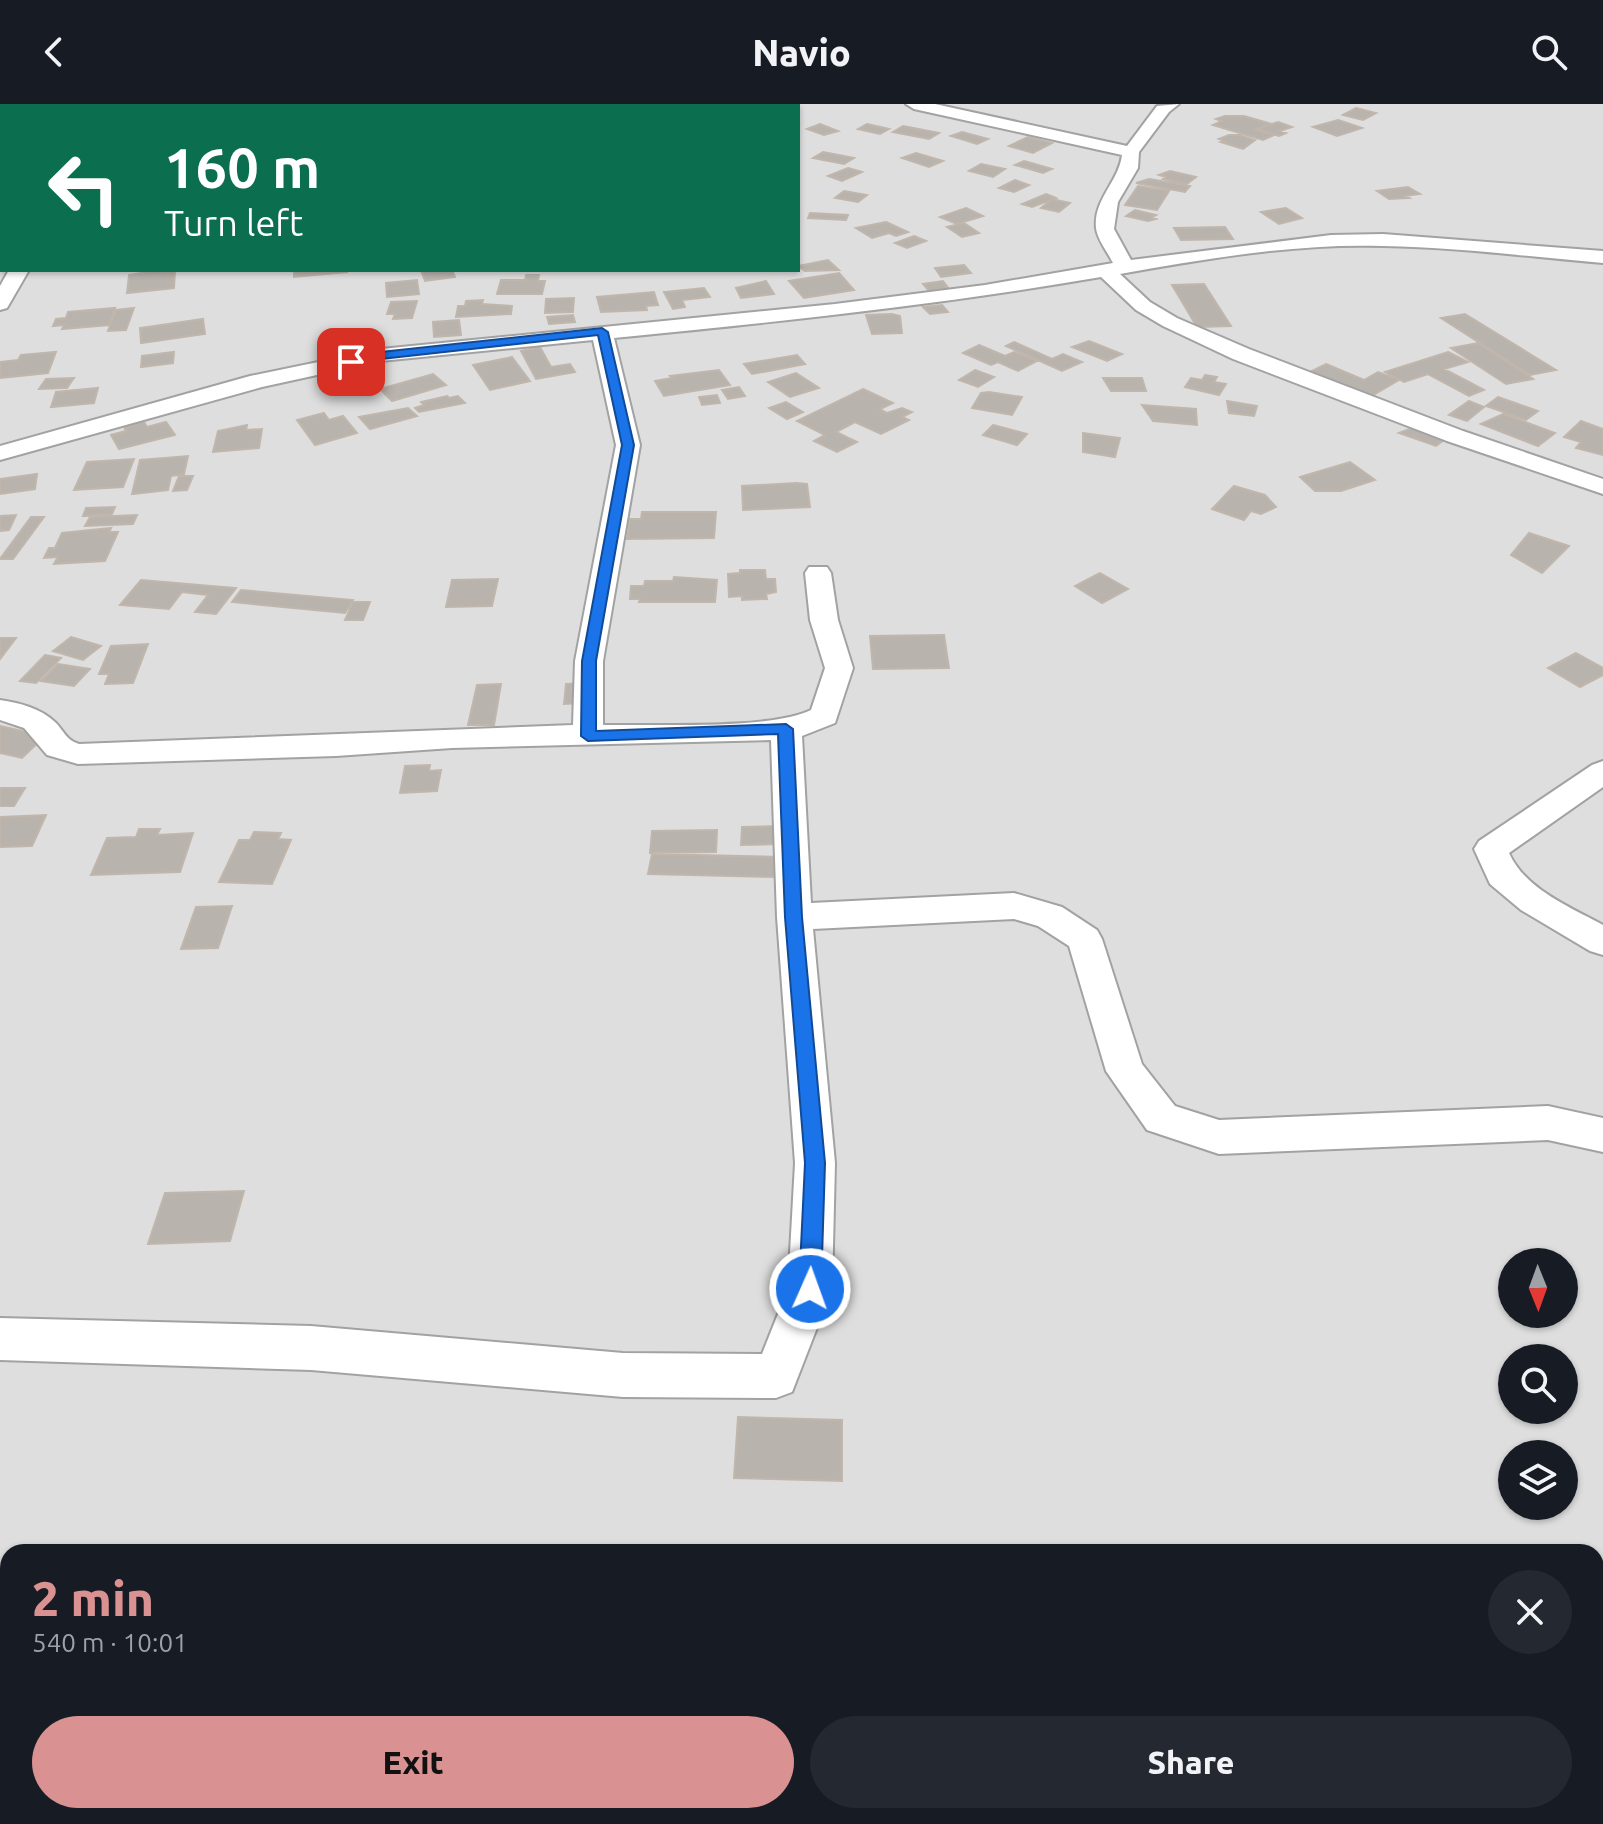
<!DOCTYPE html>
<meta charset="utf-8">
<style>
:root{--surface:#171b24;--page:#242831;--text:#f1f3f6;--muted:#9ea1a6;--accent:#d99191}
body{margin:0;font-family:Ubuntu,sans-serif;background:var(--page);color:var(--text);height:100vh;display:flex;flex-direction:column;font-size:30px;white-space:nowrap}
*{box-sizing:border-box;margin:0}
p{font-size:26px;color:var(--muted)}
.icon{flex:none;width:44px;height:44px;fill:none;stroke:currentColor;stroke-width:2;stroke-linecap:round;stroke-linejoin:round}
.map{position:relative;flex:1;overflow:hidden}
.side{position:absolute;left:0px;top:1440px;width:1604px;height:280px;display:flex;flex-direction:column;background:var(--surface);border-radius:24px 24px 0 0;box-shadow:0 2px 6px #0004}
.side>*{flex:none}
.guide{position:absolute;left:0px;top:0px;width:800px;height:168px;box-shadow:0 2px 6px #0004;background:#0b6e4f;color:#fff;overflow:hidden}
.needle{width:52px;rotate:179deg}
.controls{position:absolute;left:1498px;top:1144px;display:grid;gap:16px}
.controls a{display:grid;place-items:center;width:80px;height:80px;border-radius:50%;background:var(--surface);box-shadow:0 2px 6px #0004;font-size:40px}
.pin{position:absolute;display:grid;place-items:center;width:68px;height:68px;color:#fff;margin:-34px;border-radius:16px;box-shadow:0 4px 12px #0006}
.me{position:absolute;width:88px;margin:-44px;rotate:2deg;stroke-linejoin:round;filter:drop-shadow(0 0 6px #0008)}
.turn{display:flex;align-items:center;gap:28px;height:168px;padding:0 32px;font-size:36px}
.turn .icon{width:104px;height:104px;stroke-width:2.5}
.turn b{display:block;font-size:56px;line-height:68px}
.round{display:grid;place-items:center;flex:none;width:84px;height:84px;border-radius:42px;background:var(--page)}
.overview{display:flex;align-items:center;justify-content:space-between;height:136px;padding:0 32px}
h1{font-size:48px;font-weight:800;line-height:60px;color:var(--accent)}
.cta{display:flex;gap:16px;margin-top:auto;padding:16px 32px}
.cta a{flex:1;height:92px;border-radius:48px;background:var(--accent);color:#111;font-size:32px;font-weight:800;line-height:92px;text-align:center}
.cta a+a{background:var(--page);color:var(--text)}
header{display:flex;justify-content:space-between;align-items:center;height:104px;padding:0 32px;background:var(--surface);font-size:36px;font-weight:800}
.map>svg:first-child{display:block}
</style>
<header><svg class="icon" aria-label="back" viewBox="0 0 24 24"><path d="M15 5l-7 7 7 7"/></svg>Navio<svg class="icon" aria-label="search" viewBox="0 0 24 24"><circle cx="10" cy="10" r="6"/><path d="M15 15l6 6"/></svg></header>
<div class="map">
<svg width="1603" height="1720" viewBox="0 0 1603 1720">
<rect width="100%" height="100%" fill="#f0eee8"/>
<!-- residential -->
<path fill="#dfdede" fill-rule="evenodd" d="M0 0H1603V1720H0ZM2 2H798V166H2ZM1512 1158H1564V1210H1512ZM1512 1254H1564V1306H1512ZM1512 1350H1564V1402H1512ZM8 1448H1596V1712H8Z"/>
<!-- building -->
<path fill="#b9b3ae" stroke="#c0b6ac" stroke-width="2" d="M1356 4 1376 9 1363 16 1343 11Z
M1225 12H1244L1272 20 1256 26 1274 31 1263 36 1213 21 1222 17 1216 15Z
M1338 16 1362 24 1337 32 1313 23Z
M1278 18 1292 23 1280 27 1286 29 1279 32 1257 25Z
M820 20 838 27 824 31 807 25Z
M867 20 889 25 880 30 858 25Z
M903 22 939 29 929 35 893 28Z
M962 28 988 35 977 40 951 32Z
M1229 31H1239L1255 36 1243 45 1221 38 1225 37 1219 35Z
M1028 33 1052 39 1033 49 1009 42Z
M823 48 854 54 844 60 813 54Z
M916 49 943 57 929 63 902 54Z
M1024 57 1052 65 1043 69 1015 61Z
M981 60 1005 65 993 73 969 67Z
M848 64 862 68 842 77 828 72Z
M1170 67 1196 73 1187 80 1163 75 1166 73 1159 71Z
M1149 75 1190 82 1185 88 1136 79Z
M1015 76 1029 81 1014 88 999 84Z
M1138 82 1169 87 1157 106 1125 101Z
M1408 83 1420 90 1405 92 1409 94 1389 95 1377 87Z
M844 87 867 91 858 98 835 94Z
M1046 90 1056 94 1032 103 1022 100Z
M1052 95 1070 99 1059 108 1041 104Z
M966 104 983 112 957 120 940 113Z
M1286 104 1302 114 1279 120 1261 108Z
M1135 106 1156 111 1152 113 1156 115 1148 117 1126 112Z
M810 109 848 111 846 116 808 114Z
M886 118 908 128 896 132 889 129 872 134 856 124Z
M964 119 979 129 962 133 947 123Z
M1225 123 1233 135 1181 136 1174 124Z
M914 132 926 137 907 144 895 139Z
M828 156 839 166 805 167 798 162Z
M964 161 971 169 941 173 935 164Z
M160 166V169L175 167 174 184 127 189 129 171Z
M294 166H347V168L294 173Z
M421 166H452L455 173 425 177Z
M839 169 854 186 804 194 789 177Z
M526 171H539L538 177H545L542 190H497L501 176H525Z
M417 176 419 190 387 193 386 179Z
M766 177 774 190 741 194 736 184Z
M943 177 949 185 929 187 923 180Z
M1204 180 1231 222 1197 223 1172 181Z
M704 184 710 193 682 196 685 203 673 205 664 188Z
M654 188 658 201 646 202 647 206 601 208 597 193Z
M574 194 573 208 545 209 546 195Z
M483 196 482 200 512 202 511 210 456 213 458 202H465L466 197Z
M417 197 412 214 393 215 395 210H387L391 198Z
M942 201 948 208 930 210 923 203Z
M115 204 109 221 62 225 64 221 53 222 56 215 66 214 68 208Z
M134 204 126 226 108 227 116 206Z
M892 210 900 212 902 229 872 230 866 211Z
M1465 210 1556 266 1530 271 1441 214Z
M573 211 575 218 549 220 547 213Z
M203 215 205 230 141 239 140 224Z
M459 216 461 231 434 233 433 218Z
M1089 237 1122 250 1107 257 1072 243Z
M1014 238 1052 255 1063 250 1082 258 1062 267 1006 242Z
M1478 239 1533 275 1506 280 1451 244Z
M979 241 1005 252 1014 248 1037 257 1018 267 998 258 991 261 963 249Z
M540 243 551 263 570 260 575 268 536 275 521 247Z
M56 248 48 269 0 274 1 258 18 256 21 251Z
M174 248 173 259 141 263 142 252Z
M1448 248 1468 258 1444 265 1484 286 1469 292 1428 270 1404 278 1385 268Z
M797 251 805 260 752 270 744 260Z
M512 253 530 277 490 286 473 261Z
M1326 260 1364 276 1378 268 1399 276 1370 293 1310 268Z
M719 266 730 281 664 292 655 277 672 274 670 272Z
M975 266 994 273 978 283 959 276Z
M796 269 819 284 790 293 768 278Z
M433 270 446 281 392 297 380 285Z
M1205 271 1217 273 1214 278 1226 280 1219 291 1185 283 1191 274 1202 276Z
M74 274 67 284 39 285 46 275Z
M1103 274H1142L1146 287H1111Z
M739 283 745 292 728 295 722 286Z
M98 284 94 299 51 303 56 288Z
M863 285 893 299 880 305 887 309 902 304 912 308 902 313 909 316 881 330 855 318 836 328 857 338 837 348 814 337 825 331 797 317Z
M989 288 1022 293 1012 311 972 304 981 289Z
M717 291 720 299 702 301 699 293Z
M447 292 449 294 458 292 465 299 419 308 415 304 424 301 421 298Z
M1498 293 1538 307 1526 316 1486 302Z
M1227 297 1257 302 1254 312 1229 309Z
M1469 297 1484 303 1467 317 1449 311Z
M786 298 803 308 787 315 769 304Z
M1142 301 1196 305 1197 321 1153 317Z
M408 304 417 312 370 325 359 313Z
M324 309 329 316 343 312 357 329 315 341 297 316Z
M1503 310 1555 329 1538 342 1481 320Z
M1581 317 1603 325V351L1576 344 1581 338 1564 333Z
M144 318 147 323 166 318 175 331 119 345 111 331 126 327 124 323Z
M247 321 246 326 262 325 259 344 213 348 218 327Z
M993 321 1027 330 1017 341 983 331Z
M1412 324 1444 336 1436 342 1399 329Z
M1083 329 1120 334 1115 353 1083 348Z
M188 352 184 370 171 372 168 386 132 390 140 356Z
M134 355 123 383 74 386 87 358Z
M1350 358 1375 376 1341 387H1315L1300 373Z
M37 370 35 385 0 390V375Z
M179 372H193L187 386 173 387Z
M796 379 807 380 810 403 743 406 742 382Z
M1234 382 1265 391 1276 403 1261 410 1251 407 1244 416 1212 405Z
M115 403 112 410 83 412 86 404Z
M642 408H716L714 434 627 435 630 415H641Z
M16 411 9 426 0 427V412Z
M137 411 133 420 85 422 90 413Z
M31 413H44L13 455H0Z
M111 424 109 428H118L105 457 54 460 58 453 44 454 49 444H55L62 429Z
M1529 429 1569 442 1542 469 1511 451Z
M740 466H765L766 475H775L776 488 766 490 767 495 742 496V492L729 493 728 470 740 469Z
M1100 469 1128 485 1102 499 1075 482Z
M674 473 717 476 715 498H639L640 495H630L631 482H644L645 477H673Z
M498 475 492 502 446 503 452 476Z
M141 476 236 484 216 510 195 508 208 491 182 488 169 505 120 501Z
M241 486 353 496 345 509 232 498Z
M353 498H370L363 516H345Z
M944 531 949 564 873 565 870 532Z
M71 533 101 542 83 556 53 547Z
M0 534H16L0 555Z
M148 540 133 579 105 580 109 570H99L111 542Z
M1576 549 1603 564V571L1580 583 1548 564Z
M45 551 61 554 36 579 20 577Z
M58 560 90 565 74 582 41 577Z
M584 579 582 599 564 600 566 580Z
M501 580 494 621H468L477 581Z
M0 622 45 632 22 654 0 649Z
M430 661 429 667 441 666 437 687 400 689 405 662Z
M0 684H25L14 702H0Z
M46 711 32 742 0 743V713Z
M778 722 779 740 741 741 742 723Z
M139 725H160L157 731 193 729 180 768 91 771 107 734 136 733Z
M717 726 716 748 650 749 652 727Z
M254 728 281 729 278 735 291 736 272 780 219 778 239 736H250Z
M652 750 780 753 778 773 648 770Z
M232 802 218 844 181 845 196 803Z
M244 1087 230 1137 148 1140 165 1089Z
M738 1313 842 1316V1377L734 1374Z
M0 1466 8 1467V1583L0 1582Z"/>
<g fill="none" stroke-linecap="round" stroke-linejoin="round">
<defs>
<path id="minor" d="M906 0H935L1127 42 1157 2 1179 0 1169 8 1139 48 1138 64 1118 98 1114 125 1131 156 1331 131 1383 130 1603 147V159C1530 153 1456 143 1383 142 1296 139 1205 155 1120 170L1150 198 1177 214 1249 245 1463 327 1603 375V390L1447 337 1233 255 1163 222 1136 206 1101 173C939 201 777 218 614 234L640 341 603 557V621C653 620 770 626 811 606L825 564 810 516 805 469 809 463H827L831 469 838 516 853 564 835 619 802 632 811 799 1014 789 1062 803 1097 826 1102 835 1142 960 1175 1002 1219 1016 1548 1002 1603 1014V1048L1548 1036 1219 1050 1147 1026 1106 967 1069 842 1038 822 1014 815 813 825 835 1059 832 1185 792 1288 776 1294 623 1293 311 1266 0 1256V1214L311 1222 623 1249 762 1250 788 1185 795 1059 777 813 771 636 452 644 336 652 78 660 47 651 24 624 0 616V596C20 599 40 604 55 618 64 627 66 636 79 640L573 621 575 557 616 341 593 236 381 257 262 283 0 356V342L250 272 381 245 835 200 985 181 1113 159C1108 149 1097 135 1096 124 1093 96 1119 77 1122 51L914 5Z
M9 166H29L7 204 0 206V182Z
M1603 657V683L1509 749C1525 785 1570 803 1603 821V851L1590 847 1521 806 1490 780 1474 745 1479 737 1592 661Z"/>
</defs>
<!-- minor casing -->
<use href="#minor" stroke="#a2a2a2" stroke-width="4"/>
<!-- minor -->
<use href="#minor" fill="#fff" fill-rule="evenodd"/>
</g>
<!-- route -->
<path fill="#1a73e8" stroke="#114b97" stroke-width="2" d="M602 224 608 228 634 341 596 557V627L786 620 793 625 802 813 825 1059 821 1185 818 1192 810 1196 802 1192 799 1185 805 1059 785 813 778 630 588 637 581 632 582 557 622 341 598 231 381 255 351 261 345 258 381 248Z"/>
</svg>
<div class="controls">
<a><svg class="needle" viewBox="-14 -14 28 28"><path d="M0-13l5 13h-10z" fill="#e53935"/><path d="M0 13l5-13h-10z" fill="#9ea1a6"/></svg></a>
<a><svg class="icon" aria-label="search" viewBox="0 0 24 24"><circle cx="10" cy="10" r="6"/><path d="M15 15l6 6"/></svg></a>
<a><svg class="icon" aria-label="layers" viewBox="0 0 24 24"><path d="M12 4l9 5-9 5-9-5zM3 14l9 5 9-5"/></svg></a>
</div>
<div class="pin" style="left:351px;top:258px;background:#d93025"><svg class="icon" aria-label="arrive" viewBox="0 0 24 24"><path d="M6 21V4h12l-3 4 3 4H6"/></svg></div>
<svg class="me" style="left:810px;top:1185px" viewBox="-20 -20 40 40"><circle r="17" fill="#1a73e8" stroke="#fff" stroke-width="3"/><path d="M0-11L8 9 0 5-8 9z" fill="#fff"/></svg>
<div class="guide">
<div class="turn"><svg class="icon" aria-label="left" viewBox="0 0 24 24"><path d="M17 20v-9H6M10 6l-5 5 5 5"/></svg><div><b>160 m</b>Turn left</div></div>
</div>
<section class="side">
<div class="overview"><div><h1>2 min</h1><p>540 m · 10:01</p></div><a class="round"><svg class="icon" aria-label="close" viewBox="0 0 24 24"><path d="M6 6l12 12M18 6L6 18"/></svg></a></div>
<div class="cta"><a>Exit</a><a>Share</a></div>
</section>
</div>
